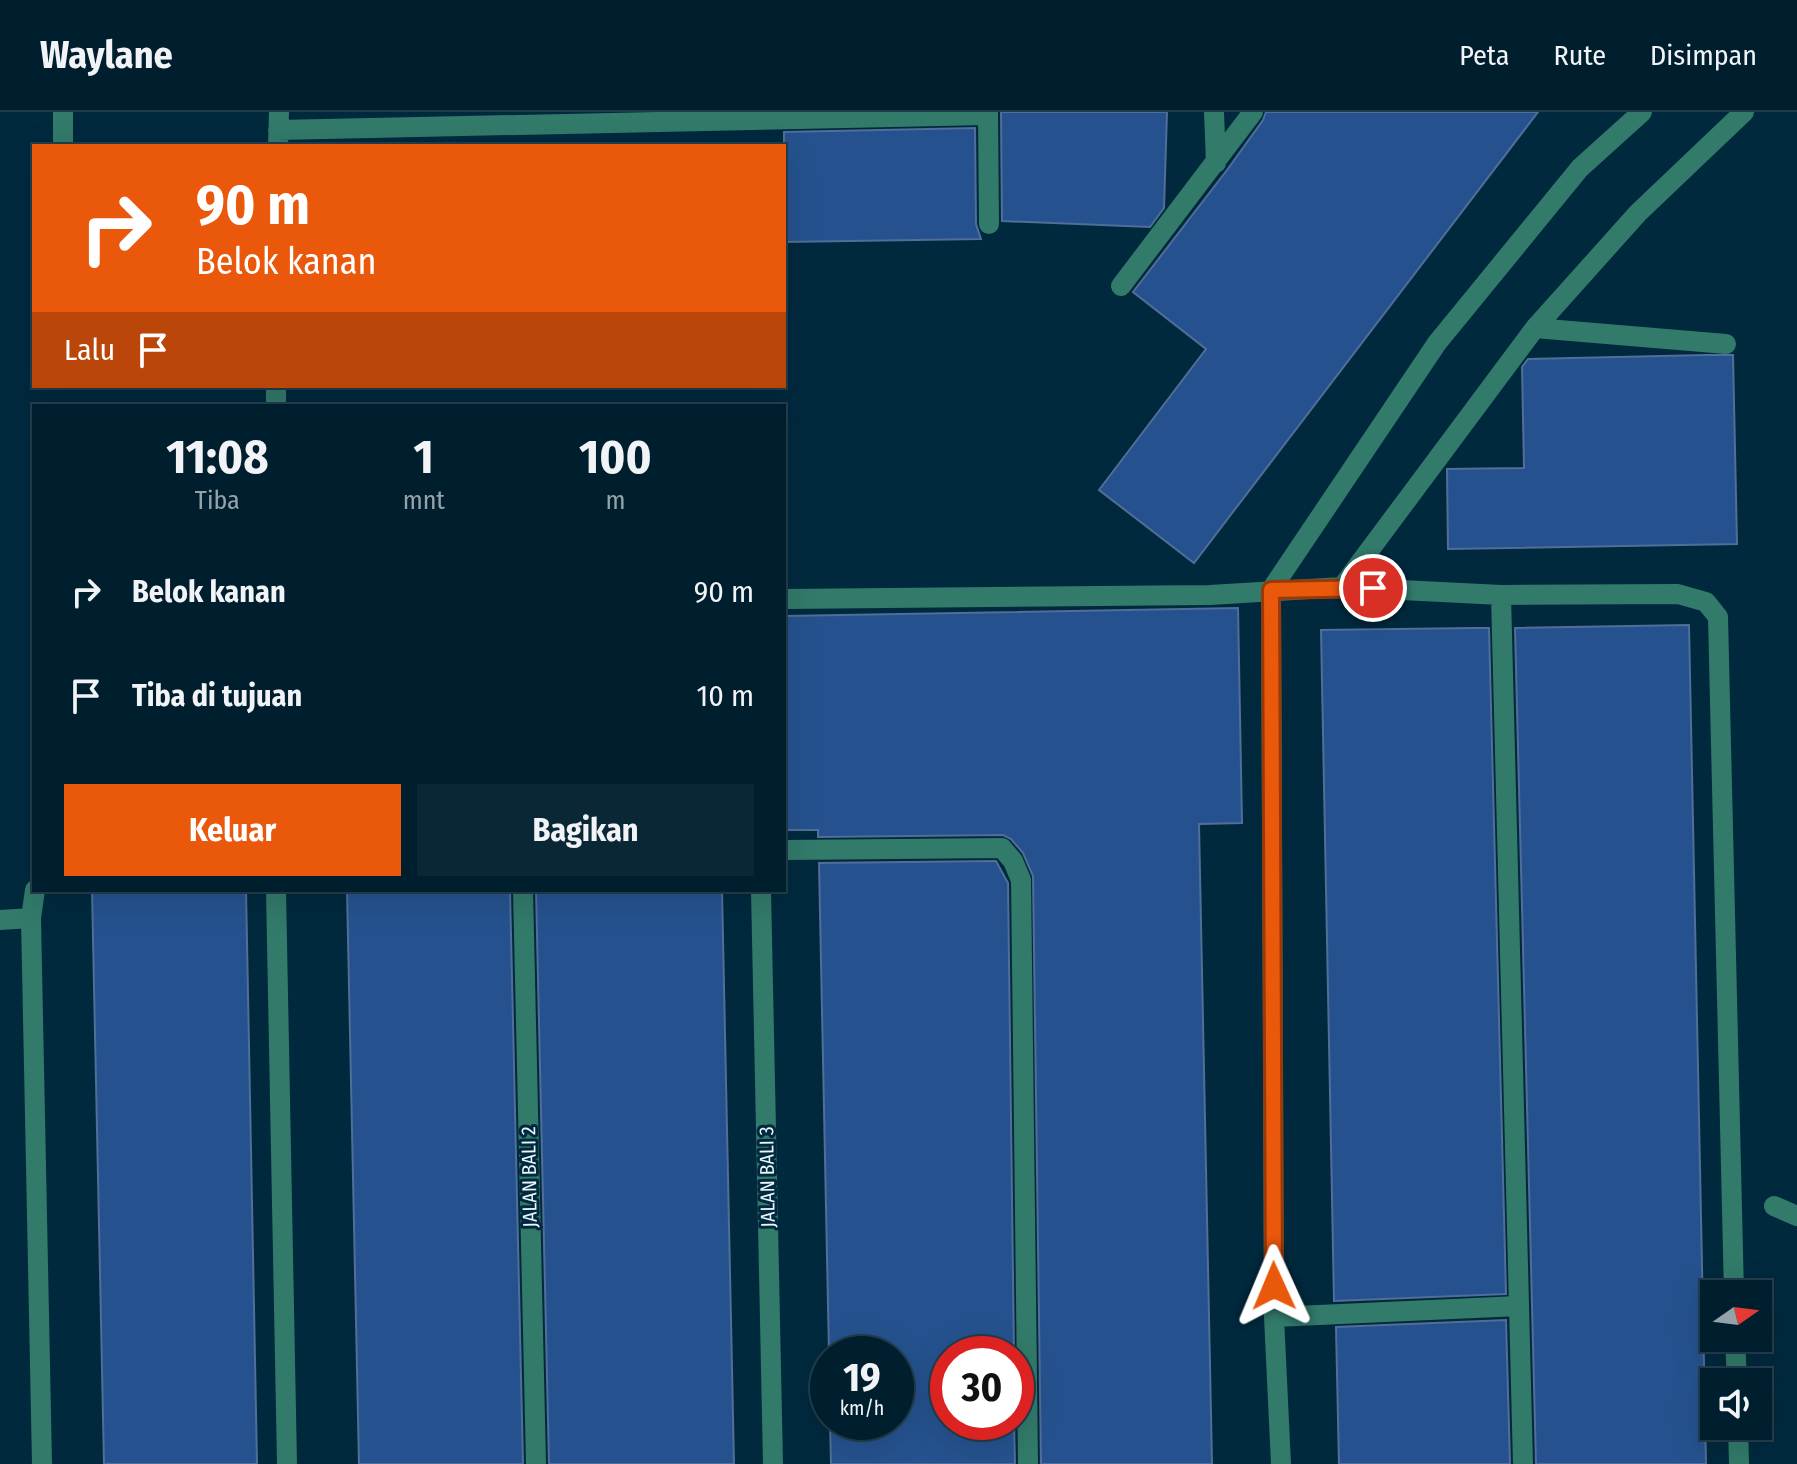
<!DOCTYPE html>
<html lang="id">
<style>
:root{--surface:#001f2e;--page:#0a2736;--text:#f1f3f6;--muted:#95a2aa;--line:#223d4a;--accent:#ea580c}
body{margin:0;font-family:"Fira Sans Condensed",sans-serif;background:var(--page);color:var(--text);height:100vh;display:flex;flex-direction:column;font-size:30px;white-space:nowrap}
*{box-sizing:border-box;margin:0}
p{font-size:26px;color:var(--muted)}
.icon{flex:none;width:44px;height:44px;fill:none;stroke:currentColor;stroke-width:2;stroke-linecap:round;stroke-linejoin:round}
.map{position:relative;flex:1;overflow:hidden}
.details{position:absolute;left:32px;top:292px;width:754px;height:488px;display:flex;flex-direction:column;background:var(--surface);border-radius:0px;box-shadow:0 8px 32px #0002,0 0 0 2px var(--line)}
.details>*{flex:none}
.guide{position:absolute;left:32px;top:32px;width:754px;height:244px;border-radius:0px;box-shadow:0 8px 32px #0002,0 0 0 2px var(--line);background:#ea580c;color:#fff;overflow:hidden}
.needle{width:52px;rotate:76deg}
.buttons{position:absolute;left:1700px;top:1168px;display:grid;gap:16px}
.buttons a{display:grid;place-items:center;width:72px;height:72px;border-radius:0px;background:var(--surface);box-shadow:0 8px 32px #0002,0 0 0 2px var(--line);font-size:40px}
.speed{position:absolute;left:810px;top:1224px;display:flex;gap:16px;font-size:40px;font-weight:700;text-align:center}
.speed>*{display:grid;place-content:center;width:104px;height:104px;border-radius:50%;background:var(--surface);box-shadow:0 8px 32px #0002,0 0 0 2px var(--line);line-height:1}
.speed small{font-size:20px;font-weight:400}
.speed .limit{border:12px solid #d22;background:#fff;color:#111}
.pin{position:absolute;display:grid;place-items:center;width:68px;height:68px;color:#fff;margin:-34px;border:4px solid #fff;border-radius:50%;box-shadow:0 2px 8px #0007}
.me{position:absolute;width:88px;margin:-44px;rotate:359deg;stroke-linejoin:round;filter:drop-shadow(0 0 6px #0008)}
.turn{display:flex;align-items:center;gap:28px;height:168px;padding:0 32px;font-size:36px}
.turn .icon{width:104px;height:104px;stroke-width:2.5}
.turn b{display:block;font-size:56px;line-height:68px}
.then{display:flex;align-items:center;height:76px;padding:0 32px;background:#0003;gap:16px;font-size:30px}
.eta{display:flex;justify-content:space-evenly;align-items:center;height:136px;text-align:center}
.eta b{font-size:48px;font-weight:700;line-height:56px}
.action{display:flex;gap:16px;margin-top:auto;padding:16px 32px}
.action a{flex:1;height:92px;border-radius:0px;background:var(--accent);color:#fff;font-size:32px;font-weight:700;line-height:92px;text-align:center}
.action a+a{background:var(--page);color:var(--text)}
ul{padding:0;list-style:none}
li{display:flex;align-items:center;gap:24px;height:104px;padding:0 32px}
li div{flex:1}
li b{display:block;font-size:30px}
li em{font-style:normal}
header{display:flex;align-items:center;gap:48px;box-sizing:border-box;height:112px;padding:0 40px;background:var(--surface);border-bottom:2px solid var(--line)}
header strong{font-size:38px}
nav{display:flex;gap:44px;margin-inline-start:auto;font-size:28px}
.map>svg:first-child{display:block}
</style>
<header>
<strong>Waylane</strong>
<nav><a>Peta</a><a>Rute</a><a>Disimpan</a></nav>
</header>
<div class="map">
<svg width="1797" height="1352" viewBox="0 0 1797 1352">
<rect width="100%" height="100%" fill="#00293e"/>
<!-- building -->
<path fill="#25528e" stroke="#506e98" stroke-width="2" d="M1001 0H1167L1164 96 1150 115 1002 109Z
M1266 0H1538L1194 451 1099 378 1206 237 1133 180 1227 58 1263 8Z
M975 16 976 112 981 127 784 130V20Z
M1706 243H1733L1737 432 1448 437 1447 357 1524 356 1522 255 1528 247Z
M1238 496 1242 711 1199 712 1212 1352H1041L1033 764 1023 741 1011 727 1003 723 818 725V718H784V504Z
M1689 513 1706 1352H1536L1515 516Z
M1473 516H1489L1506 1182 1334 1189 1321 518Z
M996 749 1008 771 1014 1242H948V1310H1014L1015 1352H831L830 1310H896V1242H829L819 751Z
M92 778H246L257 1352H104Z
M347 778H510L523 1352H359Z
M536 778H722L734 1352H549Z
M1506 1208 1510 1352H1339L1336 1215Z"/>
<g fill="none" stroke-linecap="round" stroke-linejoin="round">
<!-- street -->
<path stroke="#327a6a" stroke-width="20" d="M988 0 989 112
M1214 0 1216 51
M278 18 988 3
M63 34V0
M278 34 279 0
M1121 174 1253 0
M1535 216 1726 232
M276 294V274
M1342 475 1535 216 1638 101 1744 0
M1501 483 1523 1352
M784 487 1210 483 1342 475 1501 483 1678 482 1706 490 1718 505 1734 1182
M784 738 1002 736 1013 749 1021 768 1028 1352
M35 778 31 806 42 1352
M276 778 287 1352
M523 778 536 1352
M761 778 773 1352
M0 808 31 806
M1774 1094 1797 1104
M1274 1205 1519 1194
M1735 1226 1737 1270
M1738 1314 1739 1352
M1281 1352 1274 1205 1271 478 1437 231 1580 56 1642 0"/>
</g>
<g fill="none" stroke-linecap="round" stroke-linejoin="round">
<defs>
<path id="route" d="M1274 1174 1271 478 1373 476"/>
</defs>
<!-- route casing -->
<use href="#route" stroke="#983908" stroke-width="20"/>
<!-- route -->
<use href="#route" stroke="#ea580c" stroke-width="14"/>
</g>
<g text-anchor="middle" stroke-width="6" stroke-linejoin="round" paint-order="stroke">
<!-- street labels -->
<g font-size="20" fill="#ebf6fd" stroke="#00293e">
<text transform="translate(529 1065) rotate(-91)" y="7">JALAN BALI 2</text>
<text transform="translate(767 1065) rotate(-91)" y="7">JALAN BALI 3</text>
</g>
</g>
</svg>
<div class="buttons">
<a><svg class="needle" viewBox="-14 -14 28 28"><path d="M0-13l5 13h-10z" fill="#e53935"/><path d="M0 13l5-13h-10z" fill="#95a2aa"/></svg></a>
<a><svg class="icon" aria-label="sound" viewBox="0 0 24 24"><path d="M4 9h4l5-4v14l-5-4H4zM17 9q2 3 0 6"/></svg></a>
</div>
<div class="speed"><div>19<small>km/h</small></div><div class="limit">30</div></div>
<div class="pin" style="left:1373px;top:476px;background:#d93025"><svg class="icon" aria-label="arrive" viewBox="0 0 24 24"><path d="M6 21V4h12l-3 4 3 4H6"/></svg></div>
<svg class="me" style="left:1274px;top:1174px" viewBox="-20 -20 40 40"><path d="M0-17L14 15 0 8-14 15z" fill="#ea580c" stroke="#fff" stroke-width="4"/></svg>
<div class="guide">
<div class="turn"><svg class="icon" aria-label="right" viewBox="0 0 24 24"><path d="M7 20v-9h11M14 6l5 5-5 5"/></svg><div><b>90 m</b>Belok kanan</div></div>
<div class="then">Lalu<svg class="icon" aria-label="arrive" viewBox="0 0 24 24"><path d="M6 21V4h12l-3 4 3 4H6"/></svg></div>
</div>
<section class="details">
<div class="eta">
<div><b>11:08</b><p>Tiba</p></div>
<div><b>1</b><p>mnt</p></div>
<div><b>100</b><p>m</p></div>
</div>
<ul>
<li><svg class="icon" aria-label="right" viewBox="0 0 24 24"><path d="M7 20v-9h11M14 6l5 5-5 5"/></svg><div><b>Belok kanan</b></div><em>90 m</em></li>
<li><svg class="icon" aria-label="arrive" viewBox="0 0 24 24"><path d="M6 21V4h12l-3 4 3 4H6"/></svg><div><b>Tiba di tujuan</b></div><em>10 m</em></li>
</ul>
<div class="action"><a>Keluar</a><a>Bagikan</a></div>
</section>
</div>
